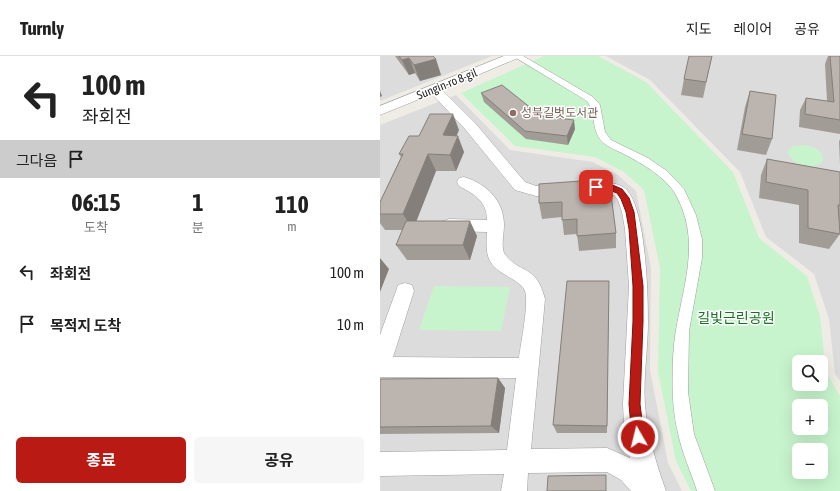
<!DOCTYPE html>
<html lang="ko">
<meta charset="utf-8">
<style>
:root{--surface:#fff;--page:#f6f6f6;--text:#222;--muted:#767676;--line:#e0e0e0;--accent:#ba1a14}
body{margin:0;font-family:"Asap Condensed","Noto Sans KR",sans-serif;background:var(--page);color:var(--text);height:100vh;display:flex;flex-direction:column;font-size:15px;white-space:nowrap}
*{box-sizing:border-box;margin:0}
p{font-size:13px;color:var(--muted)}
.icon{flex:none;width:22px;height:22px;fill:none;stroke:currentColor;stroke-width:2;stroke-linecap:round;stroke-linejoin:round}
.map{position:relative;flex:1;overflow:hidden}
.sheet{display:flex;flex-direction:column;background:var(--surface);width:380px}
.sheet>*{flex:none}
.hud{background:#fff;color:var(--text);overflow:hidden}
.buttons{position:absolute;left:412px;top:299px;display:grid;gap:8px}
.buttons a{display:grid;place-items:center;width:36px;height:36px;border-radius:6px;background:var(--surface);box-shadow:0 4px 16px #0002;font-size:20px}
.pin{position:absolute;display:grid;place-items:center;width:34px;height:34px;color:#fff;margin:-17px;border-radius:8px;box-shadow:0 2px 6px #0006}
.me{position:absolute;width:44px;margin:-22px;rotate:352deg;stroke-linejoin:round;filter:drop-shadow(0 0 3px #0008)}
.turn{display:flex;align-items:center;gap:14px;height:84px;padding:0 16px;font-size:18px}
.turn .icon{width:52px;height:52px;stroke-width:2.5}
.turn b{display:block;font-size:28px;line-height:34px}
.then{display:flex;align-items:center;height:38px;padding:0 16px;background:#0003;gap:8px;font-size:15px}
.eta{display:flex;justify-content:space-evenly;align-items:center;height:68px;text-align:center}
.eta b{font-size:24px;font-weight:700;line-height:28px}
.primary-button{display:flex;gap:8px;margin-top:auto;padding:8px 16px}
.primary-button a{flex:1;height:46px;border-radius:6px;background:var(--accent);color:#fff;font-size:16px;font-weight:700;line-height:46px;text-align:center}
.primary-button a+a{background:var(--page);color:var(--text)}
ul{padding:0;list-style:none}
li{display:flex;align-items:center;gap:12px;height:52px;padding:0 16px}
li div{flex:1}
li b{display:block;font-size:15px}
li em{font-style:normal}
header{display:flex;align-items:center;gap:24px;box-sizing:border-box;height:56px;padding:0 20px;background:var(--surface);border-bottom:1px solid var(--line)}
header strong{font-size:19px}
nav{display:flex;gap:22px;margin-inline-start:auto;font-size:14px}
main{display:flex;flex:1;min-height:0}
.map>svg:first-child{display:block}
</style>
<header>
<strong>Turnly</strong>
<nav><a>지도</a><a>레이어</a><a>공유</a></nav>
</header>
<main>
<section class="sheet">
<div class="hud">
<div class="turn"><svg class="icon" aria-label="left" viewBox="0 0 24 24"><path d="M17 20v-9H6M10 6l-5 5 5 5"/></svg><div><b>100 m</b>좌회전</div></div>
<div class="then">그다음<svg class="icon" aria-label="arrive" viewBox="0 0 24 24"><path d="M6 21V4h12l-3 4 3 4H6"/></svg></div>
</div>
<div class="eta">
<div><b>06:15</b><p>도착</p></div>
<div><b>1</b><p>분</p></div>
<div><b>110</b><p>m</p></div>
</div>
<ul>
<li><svg class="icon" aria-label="left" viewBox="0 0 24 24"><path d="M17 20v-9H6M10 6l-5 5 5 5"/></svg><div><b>좌회전</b></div><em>100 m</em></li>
<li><svg class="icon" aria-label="arrive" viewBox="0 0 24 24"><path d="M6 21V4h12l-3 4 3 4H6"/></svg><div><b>목적지 도착</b></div><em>10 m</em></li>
</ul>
<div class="primary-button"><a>종료</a><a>공유</a></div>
</section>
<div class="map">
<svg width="460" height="435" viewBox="0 0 460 435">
<rect width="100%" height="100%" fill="#efece6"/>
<!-- residential -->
<path fill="#dddcdc" d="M0 0H112L0 45Z
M226 0H460V325L455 318 449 263 434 218 386 181 360 116 270 24Z
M76 39 130 94 213 106 238 119 256 135 271 212 270 314 288 407 302 435H0V69Z"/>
<!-- park -->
<path fill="#c7f4cd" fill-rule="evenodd" d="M164 0H218L266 26 353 116 379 182 427 220 440 260 446 316 460 340V435H311L296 405 278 316 280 212 264 134 244 116 215 101 135 90 81 37ZM419 306H441V328H419ZM419 350H441V372H419ZM419 394H441V416H419Z
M423 89C432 90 444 94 443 105 434 115 410 110 408 95L413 90Z
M54 230 130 231 121 275 39 274Z"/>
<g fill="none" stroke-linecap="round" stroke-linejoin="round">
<defs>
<path id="pedestrian" d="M133 0H143L213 41 220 49 225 76 231 84 268 102 287 115 304 133 316 159 322 183V202L309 275 308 336 314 378 335 435H317C311 416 302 397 298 377 292 353 292 327 293 302 295 245 326 194 296 139 286 121 261 107 244 98 238 95 230 92 225 88 210 77 217 58 207 45Z"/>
<path id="minor" d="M124 0H139L138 2 62 34 95 67 145 126 156 130C177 129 227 121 243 131 266 144 268 239 268 265 268 293 263 322 265 350 268 380 276 407 286 435H251L241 424 227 416 148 417 147 435H121L124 418 0 420V396L127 394 136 322 0 321V279L16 235 18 229 25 227 32 229 34 235 13 301 139 302C141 286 149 248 145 235 143 230 138 227 134 224 109 210 105 205 107 176L69 175 63 173 61 169 63 165 69 163 107 164C107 145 94 138 79 130L77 126 79 122 84 121C107 128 124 145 124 169 124 178 121 188 124 197 139 219 156 207 165 243L151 393 227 392 250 402 244 370 243 348 249 230 245 173 242 156 238 144 234 139 228 136 156 140 135 134 85 73 52 38 0 59V50Z"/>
</defs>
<!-- pedestrian casing -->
<use href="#pedestrian" stroke="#a0a0a0" stroke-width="1"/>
<!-- minor casing -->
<use href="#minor" stroke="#a0a0a0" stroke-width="1"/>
<!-- pedestrian -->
<use href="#pedestrian" fill="#fff" fill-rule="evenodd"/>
<!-- minor -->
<use href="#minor" fill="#fff" fill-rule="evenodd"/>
</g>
<!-- wall -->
<path fill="#a29c96" d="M15 0H53L61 19 40 25 35 17 29 19Z
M332 0 323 42 301 39 304 23Z
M448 0H460V78L419 71 420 54 426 42 447 45 445 8Z
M370 35 392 83 386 99 357 94 365 51Z
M101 37 195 73 188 89 146 83 104 46Z
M79 74 76 79 84 96 76 115H56L36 165 97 180 90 204H27L16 189 23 174H5L0 167V146L21 101 19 98 39 80Z
M460 83V109L459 86Z
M387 103 460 116V167H459L460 178 449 193 419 187V149L379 142 381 119Z
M159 128 236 177V192L199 195 197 178 184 179 182 161 162 163 159 147Z
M229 225 227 377H177L173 369Z
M118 322 125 332 119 377 0 378V323Z"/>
<!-- shaded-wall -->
<path fill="#847f7a" d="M29 2 35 17 29 19 22 4Z
M56 3 61 19 40 25 34 9Z
M0 35 2 40 0 41Z
M73 58 79 74 70 95 63 79Z
M194 64 195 73 188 89 187 80Z
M78 80 84 96 76 115 70 99Z
M48 98 56 115 33 174 23 158Z
M90 165 97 180 90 204 83 189Z
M0 202 9 213 0 236Z
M118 322 125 332 119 377 111 370Z"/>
<!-- building -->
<path fill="#bcb5af" stroke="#847f7a" d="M19 0H53L56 3 34 9 29 2 22 4Z
M309 0H332L326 26 304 23Z
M450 0H460V64L425 58 426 42 454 46Z
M122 29 161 60 194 64 187 80 145 75 101 37Z
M370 35 396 39 392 83 362 78Z
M50 58H73L63 79 78 80 70 99 48 98 23 158H0V146L23 98H19L29 80H39Z
M387 103 460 116V149H458L460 178 428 172V134L386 126Z
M229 123 236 177 197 180V163L182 164V146L159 147V128Z
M26 165H90L83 189H16Z
M187 225H229L227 370 173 369Z
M118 322 111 370 0 371V323Z
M226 419V435H167L168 420Z"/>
<!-- route -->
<path fill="#ba1a14" stroke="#79110d" d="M216 128H230L242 133 249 142 254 156 263 230V265L260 348 264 381 262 385 258 387 254 385 252 381 249 348 253 265V230L249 173 246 156 241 143 237 137 229 134 213 132 212 131Z"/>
<!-- markers -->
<circle fill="#8d6e63" stroke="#fff" stroke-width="1.5" cx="133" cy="57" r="4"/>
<g text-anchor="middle" stroke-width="3" stroke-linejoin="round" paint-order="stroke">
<!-- far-street labels -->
<g font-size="12" fill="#1f1f1f" stroke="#fff">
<text transform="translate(67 28) rotate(-22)" y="4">Sungin-ro 8-gil</text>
</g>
<!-- far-education labels -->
<g font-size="12" fill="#785e54" stroke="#fff" text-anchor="start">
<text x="141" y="61">성북길벗도서관</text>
</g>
<!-- park labels -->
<g font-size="14" fill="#167322" stroke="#fff">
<text x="356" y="267">길빛근린공원</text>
</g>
</g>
</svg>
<div class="buttons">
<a><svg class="icon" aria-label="search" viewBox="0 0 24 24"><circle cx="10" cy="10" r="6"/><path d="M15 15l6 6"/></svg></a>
<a>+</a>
<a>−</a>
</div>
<div class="pin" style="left:216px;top:131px;background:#d93025"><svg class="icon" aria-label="arrive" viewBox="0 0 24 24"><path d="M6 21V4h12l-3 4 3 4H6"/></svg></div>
<svg class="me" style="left:258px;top:381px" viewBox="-20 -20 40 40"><circle r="17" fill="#ba1a14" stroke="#fff" stroke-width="3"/><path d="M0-11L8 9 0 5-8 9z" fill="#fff"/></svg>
</div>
</main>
